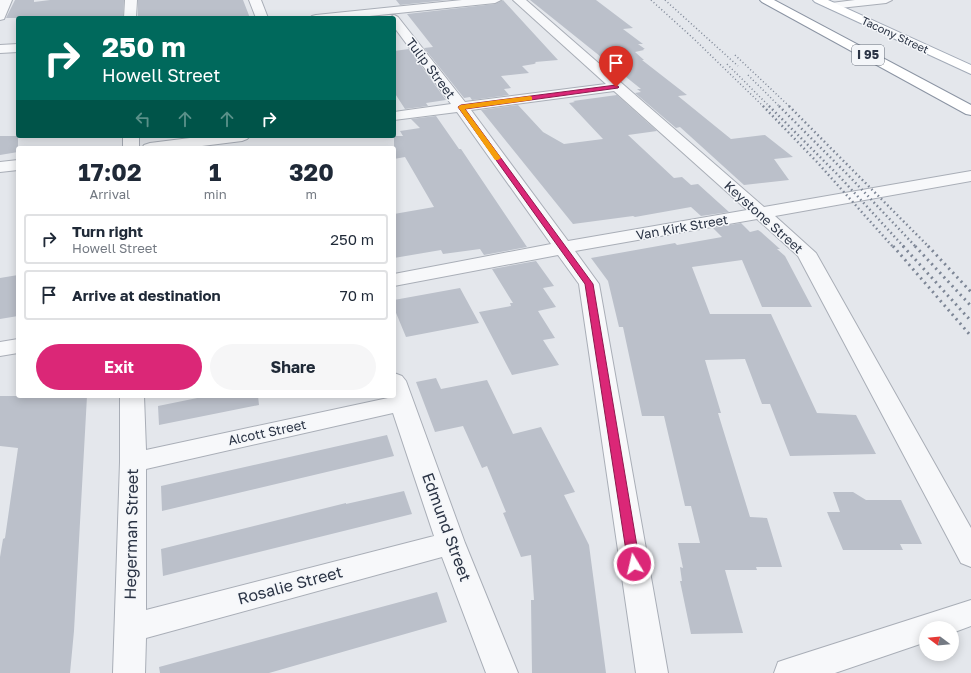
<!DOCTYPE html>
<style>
:root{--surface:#fff;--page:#f6f6f7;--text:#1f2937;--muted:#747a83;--line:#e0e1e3;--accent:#db2777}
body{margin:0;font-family:"Golos Text",sans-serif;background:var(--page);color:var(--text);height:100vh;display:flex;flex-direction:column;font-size:15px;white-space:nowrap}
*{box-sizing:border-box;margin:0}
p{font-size:13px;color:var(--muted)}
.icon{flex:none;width:22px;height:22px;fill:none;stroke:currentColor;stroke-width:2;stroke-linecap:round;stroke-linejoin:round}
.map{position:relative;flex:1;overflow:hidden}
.details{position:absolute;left:16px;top:146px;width:380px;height:252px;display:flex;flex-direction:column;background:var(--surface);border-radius:4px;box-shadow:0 2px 10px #0003}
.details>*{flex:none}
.hud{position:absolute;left:16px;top:16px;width:380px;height:122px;border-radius:4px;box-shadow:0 2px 10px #0003;background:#00695c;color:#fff;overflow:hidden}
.needle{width:26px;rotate:286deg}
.fabs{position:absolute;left:919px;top:621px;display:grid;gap:8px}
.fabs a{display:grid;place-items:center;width:40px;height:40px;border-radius:50%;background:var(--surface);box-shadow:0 2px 10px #0003;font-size:20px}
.pin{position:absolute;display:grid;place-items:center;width:34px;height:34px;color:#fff;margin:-41px -17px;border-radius:50% 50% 50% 0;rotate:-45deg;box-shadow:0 0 4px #0007}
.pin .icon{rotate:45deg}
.me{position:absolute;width:44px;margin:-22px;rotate:351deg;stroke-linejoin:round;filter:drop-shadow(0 0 3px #0008)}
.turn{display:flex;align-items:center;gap:14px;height:84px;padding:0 20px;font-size:18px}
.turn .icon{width:52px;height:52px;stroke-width:2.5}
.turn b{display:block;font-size:28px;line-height:34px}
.lanes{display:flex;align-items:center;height:38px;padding:0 20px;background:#0003;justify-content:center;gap:20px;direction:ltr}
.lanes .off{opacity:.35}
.eta{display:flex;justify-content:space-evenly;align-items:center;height:68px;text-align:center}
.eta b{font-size:24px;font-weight:700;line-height:28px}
.action{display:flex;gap:8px;margin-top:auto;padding:8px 20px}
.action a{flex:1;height:46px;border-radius:24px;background:var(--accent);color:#fff;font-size:16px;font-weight:700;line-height:46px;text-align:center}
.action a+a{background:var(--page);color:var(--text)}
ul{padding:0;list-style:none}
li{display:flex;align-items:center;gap:12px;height:50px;margin:0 8px 6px;padding:0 12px;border:2px solid var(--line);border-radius:4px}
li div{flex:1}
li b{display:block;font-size:15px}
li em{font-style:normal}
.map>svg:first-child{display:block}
</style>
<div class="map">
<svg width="971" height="673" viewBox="0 0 971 673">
<rect width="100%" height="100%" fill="#e4e7ec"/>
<!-- building -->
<path fill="#bbc0ca" d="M15 0H34V2L50 0H124L123 18H6Z
M138 0H243L250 18H138Z
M396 0H447L400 5Z
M503 0 558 60 535 62 536 63 534 64 522 66 529 73 501 76 511 88 504 89 509 95 472 100 470 97 464 98 424 48 433 47 407 14 495 4Z
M530 0H596L633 28 623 29 643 44H638L645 49H643L644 50 635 52 644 60H642L687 95 678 96 731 139 765 135 793 157 774 159 789 180 744 185 680 127 676 128 635 93 641 92 637 89H641Z
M409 49 446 100 426 103 428 106 405 109 394 92V51Z
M617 95 657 131 628 135 674 178 682 177 691 185 698 184 729 212 701 216 691 207 635 217 633 216 573 224 481 110 518 105 543 132 564 144 603 139 569 103 575 102 573 101Z
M436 116 459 149H461L527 247 484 255 480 249 443 254 441 250 394 258V214L434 207 405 157 394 159V136H403L400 131 420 128 411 119Z
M0 136H18V152L0 155Z
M741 223 750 232 758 230 761 232 780 249H777L785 256 812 307H762L742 260 692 267 710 314H771L817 413 856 415 876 454 790 456 770 404H762L745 359 705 360 721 413H718L750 517 767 518 782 567H756L757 570H725L743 633 691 634 680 581H682L680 567 683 568 678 543H700L691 506H685L664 416H642L623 327H619L608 281 591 258 675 243 677 245 722 237 713 228Z
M536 261 554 286 543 288 556 307 538 311 555 338 543 340 559 365 512 375 479 312 511 306 510 303H513L492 269Z
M18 275V316L0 319V278Z
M460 288 479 323 406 337 394 308V300Z
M436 378 441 389 487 380 513 434 541 427 575 492 564 495 589 545 606 673H532L531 600H534L531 555 521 557 503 513 506 512 487 466 482 468 463 426 435 432 416 382Z
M0 396H87L74 631 70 673H0V557L3 539 5 538 18 448 0 446Z
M207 396H258L259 405 159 425 158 406Z
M387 435 394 456 162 511 161 486Z
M404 491 412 514 163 576 161 549 346 503V504Z
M833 492H853L866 500H901L922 544H900L903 550H843L827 512H840Z
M437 592 447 622 269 673H160L159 667Z"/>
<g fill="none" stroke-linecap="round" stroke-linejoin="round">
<defs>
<path id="minor" d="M0 0H12L4 19 0 20Z
M125 0H137L136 18H124Z
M249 0H261L268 18H256Z
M462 0H501L495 3 350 18H310L312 16 316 15Z
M513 0H526L764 207 971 171V181L775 216 816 253 971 528V567L961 563 798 256 757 219 575 251 599 284 668 673H636L579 284 558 255 394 286V274L551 244 457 112 394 120V112L451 104 394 27V18H389L394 15 398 17 465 102 606 84ZM614 91 747 210 568 241 471 110Z
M855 0H892L886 3 831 9 825 6 831 3Z
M18 44V52L0 53V45Z
M123 136H139V148H123Z
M206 136H250L247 139 242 141 186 148H142L144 145 150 143Z
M18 160V170L0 172V162Z
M18 339V353L0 356V342Z
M394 373 402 376 406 381 465 543 518 673H486L442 557 146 638 145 673H113L120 462V396H144L146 450 388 398 387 396H394ZM393 413 434 536 146 610V469Z
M971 600V626L952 633V628H926V642L835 673H774L778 662 790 658Z"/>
<path id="major" d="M813 0H828L971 65V74L815 2Z"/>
<path id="highway" d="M760 0H774L971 105V115L966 114 762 2Z"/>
</defs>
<!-- minor casing -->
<use href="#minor" stroke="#a9aeb7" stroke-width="2"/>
<!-- major casing -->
<use href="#major" stroke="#a3abb8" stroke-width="2"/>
<!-- highway casing -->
<use href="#highway" stroke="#8b94a3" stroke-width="2"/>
<!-- minor -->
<use href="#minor" fill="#f7f8fa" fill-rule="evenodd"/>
<!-- major -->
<use href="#major" fill="#fff" fill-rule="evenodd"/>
<!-- highway -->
<use href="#highway" fill="#fff" fill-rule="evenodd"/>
<!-- rail-far2 -->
<path stroke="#7d8696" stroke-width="1.5" stroke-dasharray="1 2.5" stroke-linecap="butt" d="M651 0 694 39 764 107
M665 0 738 66
M735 55 790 107
M727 64 770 107
M748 75 780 107"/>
<!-- rail-far1 -->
<path stroke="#7d8696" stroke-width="2.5" stroke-dasharray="1.5 3" stroke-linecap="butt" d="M763 106 817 162 893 247
M769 106 839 176 904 247
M779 106 849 176 916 247
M789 106 929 247"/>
<!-- rail -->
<path stroke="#7d8696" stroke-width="3" stroke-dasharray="2 4" stroke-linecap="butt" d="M893 246 971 336
M903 246 971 321
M915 246 971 306
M928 246 971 292"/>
</g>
<!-- route -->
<path fill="#db2777" stroke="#8e194d" d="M616 85 619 87 618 88 465 109 593 284 640 564 638 568 634 569 630 568 628 564 585 284 458 107 461 105Z"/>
<!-- slow -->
<path fill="#f59e0b" d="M530 96 532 97V100L465 109 501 158 498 160H495L458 107 461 105Z"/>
<g text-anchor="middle" stroke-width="3" stroke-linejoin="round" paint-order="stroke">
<!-- far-street labels -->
<g font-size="11" fill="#2b3445" stroke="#f4f6f9">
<text transform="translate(895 35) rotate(25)" y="4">Tacony Street</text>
</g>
<!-- shield labels -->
<rect fill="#f4f6f9" stroke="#676e7b" stroke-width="1" x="852" y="45" width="32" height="20" rx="3"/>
<g font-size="12" font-weight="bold" fill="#2b3445">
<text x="868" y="59">I 95</text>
</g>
<!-- street labels -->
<g font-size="13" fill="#2b3445" stroke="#f4f6f9">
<text transform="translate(431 68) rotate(53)" y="5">Tulip Street</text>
<text transform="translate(764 217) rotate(42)" y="5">Keystone Street</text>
<text transform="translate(682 227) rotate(-10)" y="5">Van Kirk Street</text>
<text transform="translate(267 432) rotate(-12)" y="5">Alcott Street</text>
</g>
<!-- near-street labels -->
<g font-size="16" fill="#2b3445" stroke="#f4f6f9">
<text transform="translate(447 527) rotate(70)" y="6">Edmund Street</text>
<text transform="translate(131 534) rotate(-89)" y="6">Hegerman Street</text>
<text transform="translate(290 585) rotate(-15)" y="6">Rosalie Street</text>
</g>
</g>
</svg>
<div class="fabs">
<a><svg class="needle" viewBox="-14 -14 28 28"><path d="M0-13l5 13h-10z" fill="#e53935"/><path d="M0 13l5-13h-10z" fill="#747a83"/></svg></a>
</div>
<div class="pin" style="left:616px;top:87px;background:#d93025"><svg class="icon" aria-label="arrive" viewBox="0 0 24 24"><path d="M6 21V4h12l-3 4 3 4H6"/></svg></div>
<svg class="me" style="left:634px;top:564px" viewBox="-20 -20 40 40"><circle r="17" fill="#db2777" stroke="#fff" stroke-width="3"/><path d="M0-11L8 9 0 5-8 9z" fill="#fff"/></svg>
<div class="hud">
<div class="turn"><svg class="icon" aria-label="right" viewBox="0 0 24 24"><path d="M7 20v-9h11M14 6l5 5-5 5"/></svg><div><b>250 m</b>Howell Street</div></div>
<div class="lanes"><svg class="icon off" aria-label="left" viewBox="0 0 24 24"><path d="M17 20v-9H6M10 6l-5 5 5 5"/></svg><svg class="icon off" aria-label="ahead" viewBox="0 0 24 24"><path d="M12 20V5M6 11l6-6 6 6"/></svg><svg class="icon off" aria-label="ahead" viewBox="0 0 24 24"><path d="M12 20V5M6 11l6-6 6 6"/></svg><svg class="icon" aria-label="right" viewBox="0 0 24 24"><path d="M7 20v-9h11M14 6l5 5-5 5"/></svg></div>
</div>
<section class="details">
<div class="eta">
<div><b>17:02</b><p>Arrival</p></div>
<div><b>1</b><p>min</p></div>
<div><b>320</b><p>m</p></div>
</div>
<ul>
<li><svg class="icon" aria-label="right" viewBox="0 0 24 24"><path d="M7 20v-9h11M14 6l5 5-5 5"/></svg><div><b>Turn right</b><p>Howell Street</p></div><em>250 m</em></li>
<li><svg class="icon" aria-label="arrive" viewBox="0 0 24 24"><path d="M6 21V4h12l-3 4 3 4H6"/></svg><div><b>Arrive at destination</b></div><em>70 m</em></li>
</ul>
<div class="action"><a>Exit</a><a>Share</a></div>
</section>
</div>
